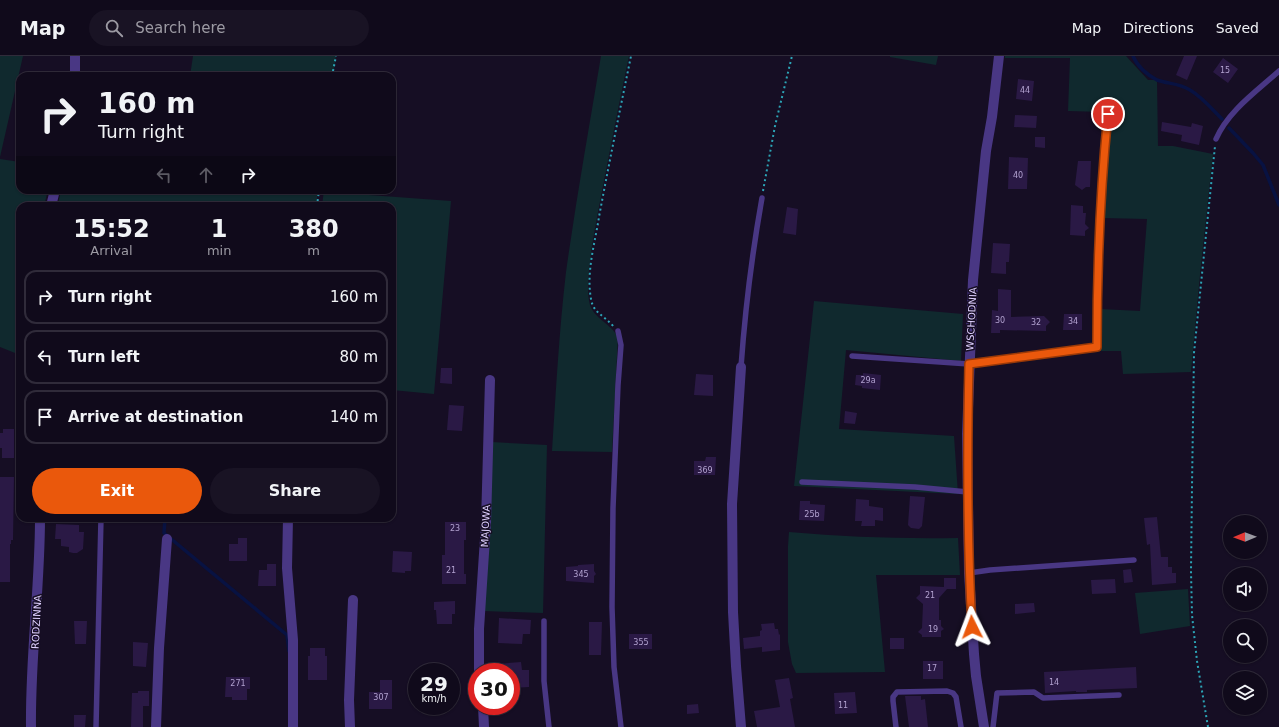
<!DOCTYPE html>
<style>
:root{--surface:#100a1b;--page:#191324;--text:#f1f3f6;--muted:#9c9aa3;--line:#302b3a;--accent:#ea580c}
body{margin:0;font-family:"DejaVu Sans",sans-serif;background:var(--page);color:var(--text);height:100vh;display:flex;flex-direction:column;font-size:15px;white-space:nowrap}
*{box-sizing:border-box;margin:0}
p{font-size:13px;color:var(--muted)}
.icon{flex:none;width:22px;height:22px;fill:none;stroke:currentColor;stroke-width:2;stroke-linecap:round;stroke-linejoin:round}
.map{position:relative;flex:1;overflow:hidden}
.panel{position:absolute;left:16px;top:146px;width:380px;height:320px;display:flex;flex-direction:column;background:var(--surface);border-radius:12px;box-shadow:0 1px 3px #0004,0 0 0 1px var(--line)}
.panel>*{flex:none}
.hud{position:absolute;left:16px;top:16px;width:380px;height:122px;border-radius:12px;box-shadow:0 1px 3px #0004,0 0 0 1px var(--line);background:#100a1b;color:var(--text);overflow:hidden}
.needle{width:26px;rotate:269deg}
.controls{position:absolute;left:1223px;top:459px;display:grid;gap:8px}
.controls a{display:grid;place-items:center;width:44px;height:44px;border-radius:50%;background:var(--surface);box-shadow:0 1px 3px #0004,0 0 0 1px var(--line);font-size:20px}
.speed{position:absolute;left:408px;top:607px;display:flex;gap:8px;font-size:20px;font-weight:700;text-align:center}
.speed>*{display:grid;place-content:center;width:52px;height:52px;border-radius:50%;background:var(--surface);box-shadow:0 1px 3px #0004,0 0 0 1px var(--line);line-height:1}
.speed small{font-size:10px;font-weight:400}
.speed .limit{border:6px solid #d22;background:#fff;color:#111}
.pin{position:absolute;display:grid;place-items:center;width:34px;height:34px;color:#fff;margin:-17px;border:2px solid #fff;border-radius:50%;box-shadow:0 1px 4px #0007}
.me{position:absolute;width:44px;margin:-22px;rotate:357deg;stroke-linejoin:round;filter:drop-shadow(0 0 3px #0008)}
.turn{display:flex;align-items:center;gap:14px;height:84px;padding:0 16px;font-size:18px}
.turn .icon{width:52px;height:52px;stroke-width:2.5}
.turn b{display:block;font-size:28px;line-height:34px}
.lanes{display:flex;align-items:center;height:38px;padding:0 16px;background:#0003;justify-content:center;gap:20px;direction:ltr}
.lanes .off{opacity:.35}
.eta{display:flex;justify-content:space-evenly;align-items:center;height:68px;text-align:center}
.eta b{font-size:24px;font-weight:600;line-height:28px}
.primary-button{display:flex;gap:8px;margin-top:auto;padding:8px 16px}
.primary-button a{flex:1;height:46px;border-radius:24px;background:var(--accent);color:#fff;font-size:16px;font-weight:600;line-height:46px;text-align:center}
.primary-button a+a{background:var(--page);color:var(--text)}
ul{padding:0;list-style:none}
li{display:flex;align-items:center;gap:12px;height:54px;margin:0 8px 6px;padding:0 8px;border:2px solid var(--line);border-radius:12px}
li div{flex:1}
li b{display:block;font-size:15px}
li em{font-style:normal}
header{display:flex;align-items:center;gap:24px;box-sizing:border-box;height:56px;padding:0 20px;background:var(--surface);border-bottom:1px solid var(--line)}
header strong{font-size:19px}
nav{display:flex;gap:22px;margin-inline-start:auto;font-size:14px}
.search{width:280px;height:36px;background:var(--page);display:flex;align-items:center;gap:10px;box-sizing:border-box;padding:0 14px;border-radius:22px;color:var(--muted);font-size:15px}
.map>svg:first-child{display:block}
</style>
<header>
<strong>Map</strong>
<div class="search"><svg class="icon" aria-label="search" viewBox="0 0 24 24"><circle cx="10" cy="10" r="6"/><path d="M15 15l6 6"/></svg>Search here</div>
<nav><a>Map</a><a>Directions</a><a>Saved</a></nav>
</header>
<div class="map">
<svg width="1279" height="671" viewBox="0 0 1279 671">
<rect width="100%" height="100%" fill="#160e24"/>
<!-- green -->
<path fill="#10292e" d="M0 0H23L0 101Z
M193 0H336L333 20H190Z
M601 0H629C618 52 608 104 598 156 594 179 584 228 590 249 594 262 611 268 618 281L612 396 552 395C556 335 559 276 566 216 576 144 589 72 601 0Z
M890 0H938L936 9 890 1Z
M1005 0H1126L1148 24H1157L1158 90H1173L1213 98 1200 219 1191 316 1123 318 1121 295H1099L1100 253 1140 255 1147 163 1103 162 1110 58 1109 50 1104 56 1068 55 1070 2H1005Z
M0 103 20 106V134H48L44 150H20V299L0 291Z
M61 134H318L316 150H67L58 148Z
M324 134 369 139 451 145 434 338 392 334V150H322Z
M814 245 963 258 961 305 846 294 839 373 954 380 958 438 794 430Z
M491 386 547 389 543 557 484 555Z
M789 476C846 481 901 483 958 482L960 519H876L885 616 796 617 792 608 788 586V490Z
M1188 533 1190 570 1140 578 1135 537Z"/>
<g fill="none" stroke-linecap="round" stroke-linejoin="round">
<!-- stream -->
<path stroke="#081242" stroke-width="3.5" d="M1133 0C1137 10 1147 19 1157 24 1168 28 1179 27 1190 34 1202 41 1212 53 1222 63
M1229 72 1253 97 1263 109 1279 149
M165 462 164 477 287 579 289 595"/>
</g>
<!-- building -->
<path fill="#2a1945" d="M1184 0H1197L1187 24 1176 19Z
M1223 2 1238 13 1228 27 1213 16Z
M1018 23 1034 25 1032 45 1016 43Z
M1015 59 1037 60 1036 72 1014 71Z
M1162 66 1191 71 1192 67 1203 70 1199 89 1181 85 1182 79 1161 75Z
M1035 81H1045V92L1035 91Z
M1009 101 1028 102 1027 133H1008Z
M1078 105H1091L1090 131H1086L1082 134 1075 129Z
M1071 149 1083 150V157H1086L1085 168 1089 172 1085 175V180L1070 179Z
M787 151 798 153 796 179 783 177Z
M993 187 1010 188 1009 206H1006V218L991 217Z
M998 233 1011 234V261L1044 260 1050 266 1046 270V275L1000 274V277H991L992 254 998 255Z
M1064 258H1082V274H1063Z
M441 312H452V328L440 327Z
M863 317 881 319 880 334 862 332V330L855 329 856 319H863Z
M696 318 713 319V340L694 339Z
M449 349 464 350 462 375 447 374Z
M845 355 857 357 855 368 844 367Z
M3 373H14V402H2V392H0V377H3Z
M706 401H716L715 419H694V405H705Z
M0 421H14L13 484H11V488H10V526H0Z
M910 440 925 441 922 470 919 473 911 472 908 469Z
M856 443 869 444V450L883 452V465L875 464V470H861L862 465H855Z
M800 445H810V448L825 449 824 465 799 464Z
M1157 461 1161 501H1168V511H1172V517H1176V527L1152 529 1150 488 1147 489 1144 462Z
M445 466H466V484H464V518H466V528H442V499H445Z
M56 468 79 469V476H84L83 493 77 497H73L69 496V491L61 490V483H55Z
M238 482H247V505H229V488H238Z
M393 495 412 496 411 515H405V517L392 516Z
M267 508H276V530H258L259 514H267Z
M594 508V515L596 518 594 520V527L566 525V511L578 510V509Z
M1131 513 1133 526 1124 527 1123 514Z
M944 522H956V533H947L939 542V564H941V570L944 573 941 575V581H922V579L918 576 922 572 923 548 916 542 920 538V530L944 531Z
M1115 523 1116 537 1092 538 1091 524Z
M455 545V558H452V568H437L436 554H434V546Z
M1034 547 1035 556 1015 558V548Z
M499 562 531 564 530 578H523L522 588 498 587Z
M74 565H87L86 588H75Z
M589 566H602L601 599H589Z
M774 567 775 573H778L779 579 780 578V594L762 596V591L744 593 743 582 760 580V575L762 574 761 568Z
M629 578H652V593H629Z
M890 582H904V593H890Z
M133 586 148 587 146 611 133 610Z
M310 592H325V600H327V624H308V600H310Z
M923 605H943V623H923Z
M521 606 522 614H529V631L511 632V616H498L497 608Z
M1136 611 1137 632 1087 634V636H1076V635L1045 637 1044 616Z
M226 621H250V633H247V644H232V641H225Z
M789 622 793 642 790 643 795 671H757L754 655 780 651 775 624Z
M380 624H392V653H369V636H380Z
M138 635H149V650H143V671H131L132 637H138Z
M855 636 857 657 835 658 834 637Z
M905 640H921V644L925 643 928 671H909Z
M698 648 699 657 687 658V649Z
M74 659H86L85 671H74Z"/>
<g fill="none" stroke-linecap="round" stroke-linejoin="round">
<!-- path -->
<path stroke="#2ca5b7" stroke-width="2" stroke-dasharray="2 3" stroke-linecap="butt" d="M332 20 336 0
M763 135 775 70 792 0
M317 150 319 134
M613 270C605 260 593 257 591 243 586 216 595 187 599 161 609 107 620 54 631 0
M1208 671 1197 605 1192 559 1191 515 1192 430 1194 297 1215 90"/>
<!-- lane -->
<path stroke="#493784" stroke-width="5.5" d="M1216 83C1228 55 1257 35 1279 15
M618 275 621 289 618 329 613 452 612 551 614 611 621 671
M852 300 969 308 1097 291 1098 206 1101 134 1108 58
M741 311C745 255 752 198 762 142
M802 426 915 431 968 436
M969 517 990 514 1134 504
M544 565V625L549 671
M96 671 101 462
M896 671 893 645V641L897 636 947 635 953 637 956 641 961 671
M993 671 997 637 1034 636 1043 642 1119 639"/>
<!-- street -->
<path stroke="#493784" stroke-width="10" d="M75 0V20
M51 150 55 134
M288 462 287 512 293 584V671
M479 616V573L486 467 490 324
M483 650 484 671
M31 671C30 601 40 532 40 462
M156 671 159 592 167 483
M350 671 349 644 353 544
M741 671 736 610 733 556 732 448 741 311
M984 671 976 620 974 598 969 517 967 378 973 224 986 95 992 61 999 0"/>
</g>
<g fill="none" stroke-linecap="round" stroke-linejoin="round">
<defs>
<path id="route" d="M972 571C967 484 967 396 969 308L1097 291C1097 213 1100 136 1108 58"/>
</defs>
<!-- route casing -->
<use href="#route" stroke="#983908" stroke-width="10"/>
<!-- route -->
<use href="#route" stroke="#ea580c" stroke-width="7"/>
</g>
<g text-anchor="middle" stroke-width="3" stroke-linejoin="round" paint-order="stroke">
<!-- number labels -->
<g font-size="8" fill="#b2a2d0">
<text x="1225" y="17">15</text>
<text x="1025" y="37">44</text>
<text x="1018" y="122">40</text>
<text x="1000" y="267">30</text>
<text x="1073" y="268">34</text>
<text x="1036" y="269">32</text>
<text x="868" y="327">29a</text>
<text x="705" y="417">369</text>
<text x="812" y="461">25b</text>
<text x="455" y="475">23</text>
<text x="451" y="517">21</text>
<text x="581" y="521">345</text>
<text x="930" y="542">21</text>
<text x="933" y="576">19</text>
<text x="641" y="589">355</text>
<text x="932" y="615">17</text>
<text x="1054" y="629">14</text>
<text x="238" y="630">271</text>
<text x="381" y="644">307</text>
<text x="843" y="652">11</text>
</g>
<!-- street labels -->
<g font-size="10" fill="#dfd0ff" stroke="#160e24">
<text transform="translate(971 263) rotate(-87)" y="4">WSCHODNIA</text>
<text transform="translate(485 470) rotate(-87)" y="4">MAJOWA</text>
<text transform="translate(36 566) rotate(-87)" y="4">RODZINNA</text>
</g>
</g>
</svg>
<div class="controls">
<a><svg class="needle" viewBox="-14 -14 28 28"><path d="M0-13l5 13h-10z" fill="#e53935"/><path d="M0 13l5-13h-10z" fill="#9c9aa3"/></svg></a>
<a><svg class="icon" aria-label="sound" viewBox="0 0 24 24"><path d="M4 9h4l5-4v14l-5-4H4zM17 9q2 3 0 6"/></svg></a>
<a><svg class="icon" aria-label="search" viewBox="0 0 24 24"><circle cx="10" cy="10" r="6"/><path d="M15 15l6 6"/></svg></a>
<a><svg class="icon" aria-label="layers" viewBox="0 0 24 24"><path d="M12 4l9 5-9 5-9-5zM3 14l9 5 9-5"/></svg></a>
</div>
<div class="speed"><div>29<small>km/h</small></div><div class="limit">30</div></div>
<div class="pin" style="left:1108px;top:58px;background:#d93025"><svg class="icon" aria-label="arrive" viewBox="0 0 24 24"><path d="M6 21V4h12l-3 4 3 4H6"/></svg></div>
<svg class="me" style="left:972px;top:571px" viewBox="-20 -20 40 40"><path d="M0-17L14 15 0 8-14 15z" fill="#ea580c" stroke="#fff" stroke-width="4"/></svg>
<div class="hud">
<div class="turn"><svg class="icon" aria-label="right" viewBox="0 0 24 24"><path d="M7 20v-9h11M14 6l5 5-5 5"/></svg><div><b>160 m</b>Turn right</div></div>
<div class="lanes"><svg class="icon off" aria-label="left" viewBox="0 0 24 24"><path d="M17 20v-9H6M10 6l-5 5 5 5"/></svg><svg class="icon off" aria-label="ahead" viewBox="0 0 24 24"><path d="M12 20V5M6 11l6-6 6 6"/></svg><svg class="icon" aria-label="right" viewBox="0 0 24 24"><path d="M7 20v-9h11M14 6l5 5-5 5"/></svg></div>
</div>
<section class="panel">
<div class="eta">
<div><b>15:52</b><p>Arrival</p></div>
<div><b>1</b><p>min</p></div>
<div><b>380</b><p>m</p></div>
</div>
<ul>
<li><svg class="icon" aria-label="right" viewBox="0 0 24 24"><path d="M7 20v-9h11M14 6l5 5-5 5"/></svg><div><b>Turn right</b></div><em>160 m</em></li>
<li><svg class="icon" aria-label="left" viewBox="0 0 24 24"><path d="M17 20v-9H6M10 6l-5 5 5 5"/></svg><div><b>Turn left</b></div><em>80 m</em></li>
<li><svg class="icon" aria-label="arrive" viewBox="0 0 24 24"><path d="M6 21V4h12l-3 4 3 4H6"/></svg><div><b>Arrive at destination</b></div><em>140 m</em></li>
</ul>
<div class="primary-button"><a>Exit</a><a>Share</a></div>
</section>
</div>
